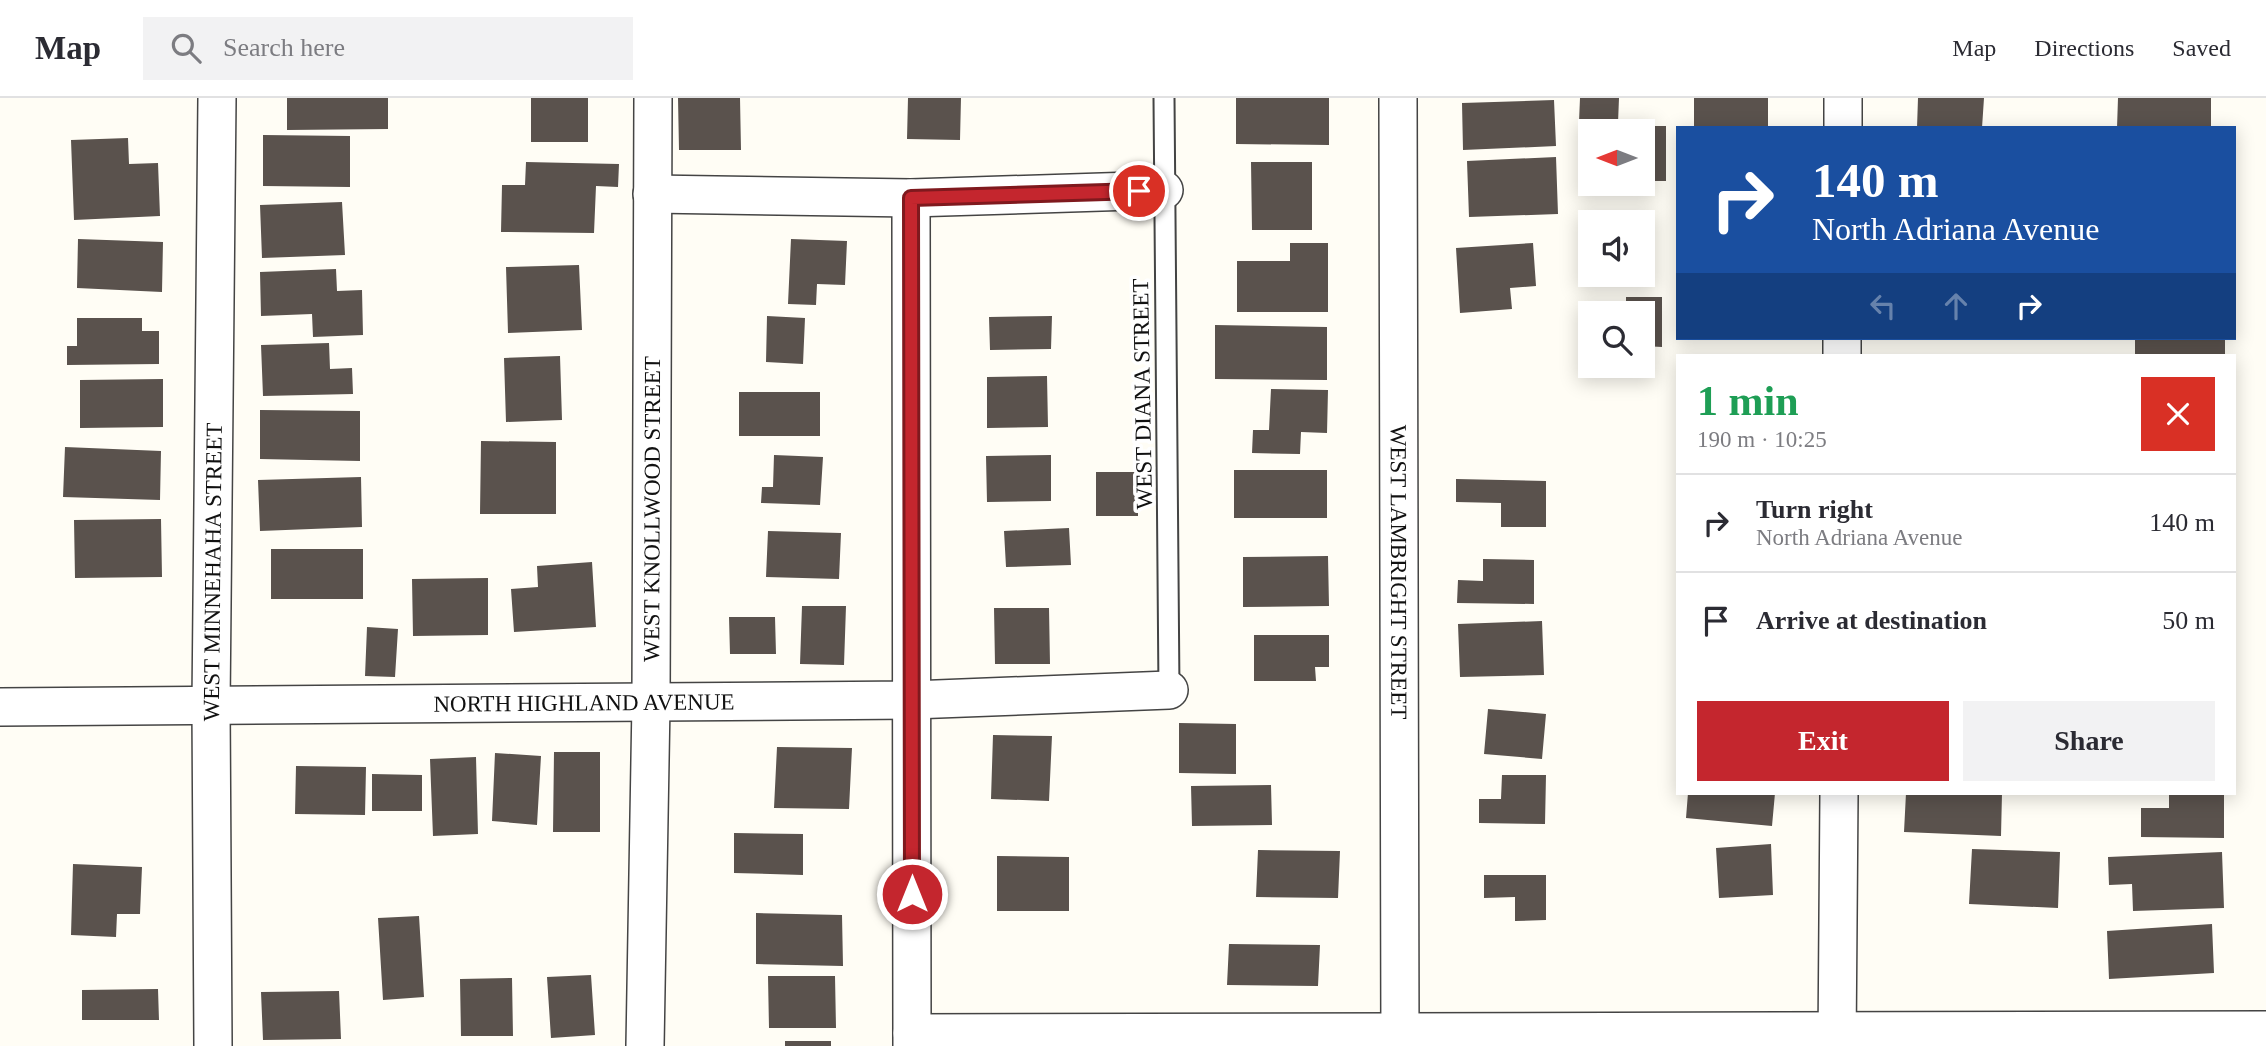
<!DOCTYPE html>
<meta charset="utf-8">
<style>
:root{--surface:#fff;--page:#f2f2f3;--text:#2b2b33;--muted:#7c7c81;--line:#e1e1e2;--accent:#c4262e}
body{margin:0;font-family:Georgia,serif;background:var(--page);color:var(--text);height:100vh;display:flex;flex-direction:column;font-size:26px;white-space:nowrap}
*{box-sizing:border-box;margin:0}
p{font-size:23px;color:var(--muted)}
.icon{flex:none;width:38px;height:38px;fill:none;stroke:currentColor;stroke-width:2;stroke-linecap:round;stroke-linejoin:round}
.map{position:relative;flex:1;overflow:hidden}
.details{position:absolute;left:1676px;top:256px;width:560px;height:441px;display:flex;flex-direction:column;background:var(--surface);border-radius:0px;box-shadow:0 4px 18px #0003}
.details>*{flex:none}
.hud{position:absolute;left:1676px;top:28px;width:560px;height:214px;border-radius:0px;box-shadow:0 4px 18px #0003;background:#1a4fa0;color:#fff;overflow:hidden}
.needle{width:46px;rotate:270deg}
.controls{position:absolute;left:1578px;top:21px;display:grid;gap:14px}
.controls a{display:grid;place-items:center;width:77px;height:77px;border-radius:0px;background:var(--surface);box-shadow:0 4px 18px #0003;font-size:35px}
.pin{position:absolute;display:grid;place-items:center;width:60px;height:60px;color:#fff;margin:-30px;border:4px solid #fff;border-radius:50%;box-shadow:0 2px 7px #0007}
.me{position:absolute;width:77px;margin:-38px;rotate:0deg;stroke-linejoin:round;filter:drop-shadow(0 0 5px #0008)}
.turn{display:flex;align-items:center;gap:24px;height:147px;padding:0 21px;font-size:32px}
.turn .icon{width:91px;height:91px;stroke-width:2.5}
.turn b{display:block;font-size:49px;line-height:60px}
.lanes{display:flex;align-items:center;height:66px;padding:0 21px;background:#0003;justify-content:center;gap:35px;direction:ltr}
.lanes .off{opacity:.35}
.round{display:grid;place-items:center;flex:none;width:74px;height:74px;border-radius:0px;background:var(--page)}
.head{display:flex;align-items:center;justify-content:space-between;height:119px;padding:0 21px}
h1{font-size:42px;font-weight:800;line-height:52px;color:#1e9e55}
.cta{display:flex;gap:14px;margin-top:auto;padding:14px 21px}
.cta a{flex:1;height:80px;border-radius:0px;background:var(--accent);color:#fff;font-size:28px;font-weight:800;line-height:80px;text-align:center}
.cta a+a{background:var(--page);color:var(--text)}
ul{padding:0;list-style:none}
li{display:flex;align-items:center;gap:21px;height:98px;padding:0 21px;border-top:2px solid var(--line)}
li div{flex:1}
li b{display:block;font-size:26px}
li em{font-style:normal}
header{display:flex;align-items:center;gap:42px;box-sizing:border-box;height:98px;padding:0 35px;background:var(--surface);border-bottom:2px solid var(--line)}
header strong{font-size:33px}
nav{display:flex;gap:38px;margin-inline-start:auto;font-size:24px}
.search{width:490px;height:63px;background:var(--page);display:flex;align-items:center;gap:18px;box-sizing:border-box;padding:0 24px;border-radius:0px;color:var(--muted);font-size:26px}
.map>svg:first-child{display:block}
</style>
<header>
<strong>Map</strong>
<div class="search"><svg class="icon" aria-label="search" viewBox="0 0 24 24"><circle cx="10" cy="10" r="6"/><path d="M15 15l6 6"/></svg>Search here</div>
<nav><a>Map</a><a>Directions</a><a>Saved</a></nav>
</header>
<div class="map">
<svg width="2266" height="948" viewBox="0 0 2266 948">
<rect width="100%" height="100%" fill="#fffdf5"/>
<!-- building -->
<path fill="#5a524d" d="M287 0H388V31L287 32Z
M531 0H588V44H531Z
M678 0H740L741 52H679Z
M908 0H961L960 42 907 41Z
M1236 0H1329V47L1236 46Z
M1580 0H1619L1618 25 1579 24Z
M1694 0H1768V30H1694Z
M1918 0H1984L1982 30H1917Z
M2118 0H2211V30H2117Z
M1554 2 1556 48 1463 52 1462 5Z
M1625 28H1666V83H1643V33H1625Z
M263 37 350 38V89L263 88Z
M128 40 129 66 158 65 160 118 74 122 71 42Z
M1556 59 1558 116 1469 119 1467 63Z
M526 64 619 66 618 89 596 88 594 135 501 134 502 87H525Z
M1251 64H1312V132H1252Z
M342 104 345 157 262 160 260 107Z
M78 141 163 144 162 194 77 190Z
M791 141 847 143 845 187 817 186 816 207 788 206Z
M1290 145H1328V214H1237V163H1290Z
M1533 145 1536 188 1510 190 1512 211 1460 215 1456 150Z
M579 167 582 232 508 235 506 169Z
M336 171 337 193 362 192 363 237 313 239 312 216 261 218 260 174Z
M1626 199H1662V249L1643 248V215H1626Z
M767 218 805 220 803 266 766 264Z
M1052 218 1051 251 990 252 989 219Z
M77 220H142V233H159V266L67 267V248H77Z
M1215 227 1327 229V282L1215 281Z
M2135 240H2225V257H2135Z
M329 245 330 271 352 270 353 296 263 298 261 247Z
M560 258 562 322 506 324 504 260Z
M1047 278 1048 329 987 330V279Z
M163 281V329L80 330V282Z
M1271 291 1328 292 1327 335 1301 334 1300 356 1252 355 1253 332H1269Z
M739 294H820V338H739Z
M260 312 360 313V363L260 361Z
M481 343 556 344V416H480Z
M65 349 161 353 160 402 63 399Z
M774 357 823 359 820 407 761 405 762 389H773Z
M1051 357V403L987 404 986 358Z
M1234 372H1327V420H1234Z
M1096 374H1138V418H1096Z
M361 379 362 429 260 433 258 382Z
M1456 381 1546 383V429H1501V405L1456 404Z
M161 421 162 479 75 480 74 422Z
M1069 430 1071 467 1006 469 1004 433Z
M768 433 841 435 839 481 766 479Z
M271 451H363V501H271Z
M1328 458 1329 508 1243 509V459Z
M1483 461 1534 462V506L1457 505 1458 482 1483 483Z
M592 464 596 529 514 534 511 491 538 489 537 468Z
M488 480V537L413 538 412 481Z
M802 508H846L844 567 800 566Z
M994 510H1049L1050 566H995Z
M729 519H775L776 556H730Z
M1542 523 1544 577 1460 579 1458 526Z
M367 529 398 531 395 579 365 578Z
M1254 537H1329V569H1315L1316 583H1254Z
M1488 611 1546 616 1542 661 1484 656Z
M1179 625 1236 626V676L1179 675Z
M993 637 1052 638 1049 703 991 701Z
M777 649 852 650 849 711 774 710Z
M554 654H600V734H553Z
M495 655 541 658 537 727 492 723Z
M476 659 478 736 433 738 430 661Z
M296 668 366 669 365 717 295 716Z
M372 676 422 677V713H372Z
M1502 677H1546L1545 726 1479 725V701H1501Z
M1271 687 1272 727 1192 728 1191 688Z
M1688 695H1775L1772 728 1686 720Z
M1906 695H2002L2001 738 1904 734Z
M2169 695H2224V740L2141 739V710H2169Z
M734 735 803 736V777L734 775Z
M1771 746 1773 797 1719 800 1716 750Z
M1972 751 2060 754 2058 810 1969 806Z
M1258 752 1340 753 1338 800 1256 799Z
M2222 754 2224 810 2133 813 2132 786 2109 787 2108 759Z
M997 758 1069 759V813H997Z
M73 766 142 769 140 816H117L116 839 71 837Z
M1484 777H1546V822L1515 823V799L1484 800Z
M756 815 842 817 843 868 756 866Z
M419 818 424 899 383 902 378 820Z
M2212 826 2214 875 2109 881 2107 833Z
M1229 846 1320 847 1318 888 1227 887Z
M591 877 595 937 551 940 547 879Z
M768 878H835L836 930H769Z
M512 880 513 938H461L460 881Z
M158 891 159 922H82V892Z
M339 893 341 941 263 942 261 894Z
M785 943H831V948H785Z"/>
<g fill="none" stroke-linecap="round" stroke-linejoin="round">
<defs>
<path id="lane" d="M1164 0 1169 592"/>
<g id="street">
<path id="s1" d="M1398 0 1400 948"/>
<path d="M1843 30V0"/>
<path d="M652 96 911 100 1164 92"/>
<path d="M911 100 912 948"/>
<path d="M1842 257V240"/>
<path id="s2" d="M0 609 912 602 1169 592"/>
<path d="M912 935 2266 932"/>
<path id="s3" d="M213 948 211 607 217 0"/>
<path id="s4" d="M645 948 651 605 653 0"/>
<path d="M1837 948 1839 695"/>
</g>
</defs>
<!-- lane casing -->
<use href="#lane" stroke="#444" stroke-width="23"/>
<!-- street casing -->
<use href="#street" stroke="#444" stroke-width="40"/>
<!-- lane -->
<use href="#lane" stroke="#fff" stroke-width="19"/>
<!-- street -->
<use href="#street" stroke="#fff" stroke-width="37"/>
</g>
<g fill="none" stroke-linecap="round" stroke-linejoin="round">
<defs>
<path id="route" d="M912 796 911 100 1139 93"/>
</defs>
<!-- route casing -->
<use href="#route" stroke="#7f191e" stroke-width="18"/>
<!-- route -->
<use href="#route" stroke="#c4262e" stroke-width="12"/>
</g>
<g text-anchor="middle" stroke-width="7" stroke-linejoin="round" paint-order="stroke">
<!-- street labels -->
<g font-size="23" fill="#111" stroke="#fff">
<text transform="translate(1142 296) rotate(-91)" y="8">WEST DIANA STREET</text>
<text dy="8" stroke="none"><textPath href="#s4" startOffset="537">WEST KNOLLWOOD STREET</textPath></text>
<text dy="8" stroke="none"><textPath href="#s3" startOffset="474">WEST MINNEHAHA STREET</textPath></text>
<text dy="8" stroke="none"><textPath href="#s1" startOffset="474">WEST LAMBRIGHT STREET</textPath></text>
<text dy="8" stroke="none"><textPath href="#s2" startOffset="584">NORTH HIGHLAND AVENUE</textPath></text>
</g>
</g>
</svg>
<div class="controls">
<a><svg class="needle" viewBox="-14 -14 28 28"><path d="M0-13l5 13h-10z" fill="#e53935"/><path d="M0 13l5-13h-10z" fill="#7c7c81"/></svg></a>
<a><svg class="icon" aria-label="sound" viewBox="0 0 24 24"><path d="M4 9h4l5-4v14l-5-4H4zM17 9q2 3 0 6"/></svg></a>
<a><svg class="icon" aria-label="search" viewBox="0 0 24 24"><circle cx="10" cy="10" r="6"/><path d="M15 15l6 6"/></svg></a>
</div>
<div class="pin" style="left:1139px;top:93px;background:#d93025"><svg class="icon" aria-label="arrive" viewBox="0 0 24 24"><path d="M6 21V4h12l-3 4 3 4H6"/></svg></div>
<svg class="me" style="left:912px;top:796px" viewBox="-20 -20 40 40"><circle r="17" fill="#c4262e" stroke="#fff" stroke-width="3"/><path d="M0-11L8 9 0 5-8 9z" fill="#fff"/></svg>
<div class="hud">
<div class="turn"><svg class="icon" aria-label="right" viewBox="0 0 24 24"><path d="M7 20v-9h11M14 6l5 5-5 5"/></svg><div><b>140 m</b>North Adriana Avenue</div></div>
<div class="lanes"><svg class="icon off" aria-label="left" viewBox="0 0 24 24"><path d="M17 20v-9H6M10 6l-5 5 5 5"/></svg><svg class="icon off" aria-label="ahead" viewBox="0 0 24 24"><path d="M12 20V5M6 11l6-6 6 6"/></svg><svg class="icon" aria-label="right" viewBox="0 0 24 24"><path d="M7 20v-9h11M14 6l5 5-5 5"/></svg></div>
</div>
<section class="details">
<div class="head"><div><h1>1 min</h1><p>190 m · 10:25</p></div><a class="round" style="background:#d93025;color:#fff"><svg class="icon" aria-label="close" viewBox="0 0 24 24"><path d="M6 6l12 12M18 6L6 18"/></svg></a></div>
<ul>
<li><svg class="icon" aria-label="right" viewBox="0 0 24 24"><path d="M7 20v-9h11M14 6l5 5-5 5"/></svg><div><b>Turn right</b><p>North Adriana Avenue</p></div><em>140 m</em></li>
<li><svg class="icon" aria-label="arrive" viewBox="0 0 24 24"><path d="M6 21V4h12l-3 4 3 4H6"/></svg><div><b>Arrive at destination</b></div><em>50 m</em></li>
</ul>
<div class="cta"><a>Exit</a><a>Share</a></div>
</section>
</div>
